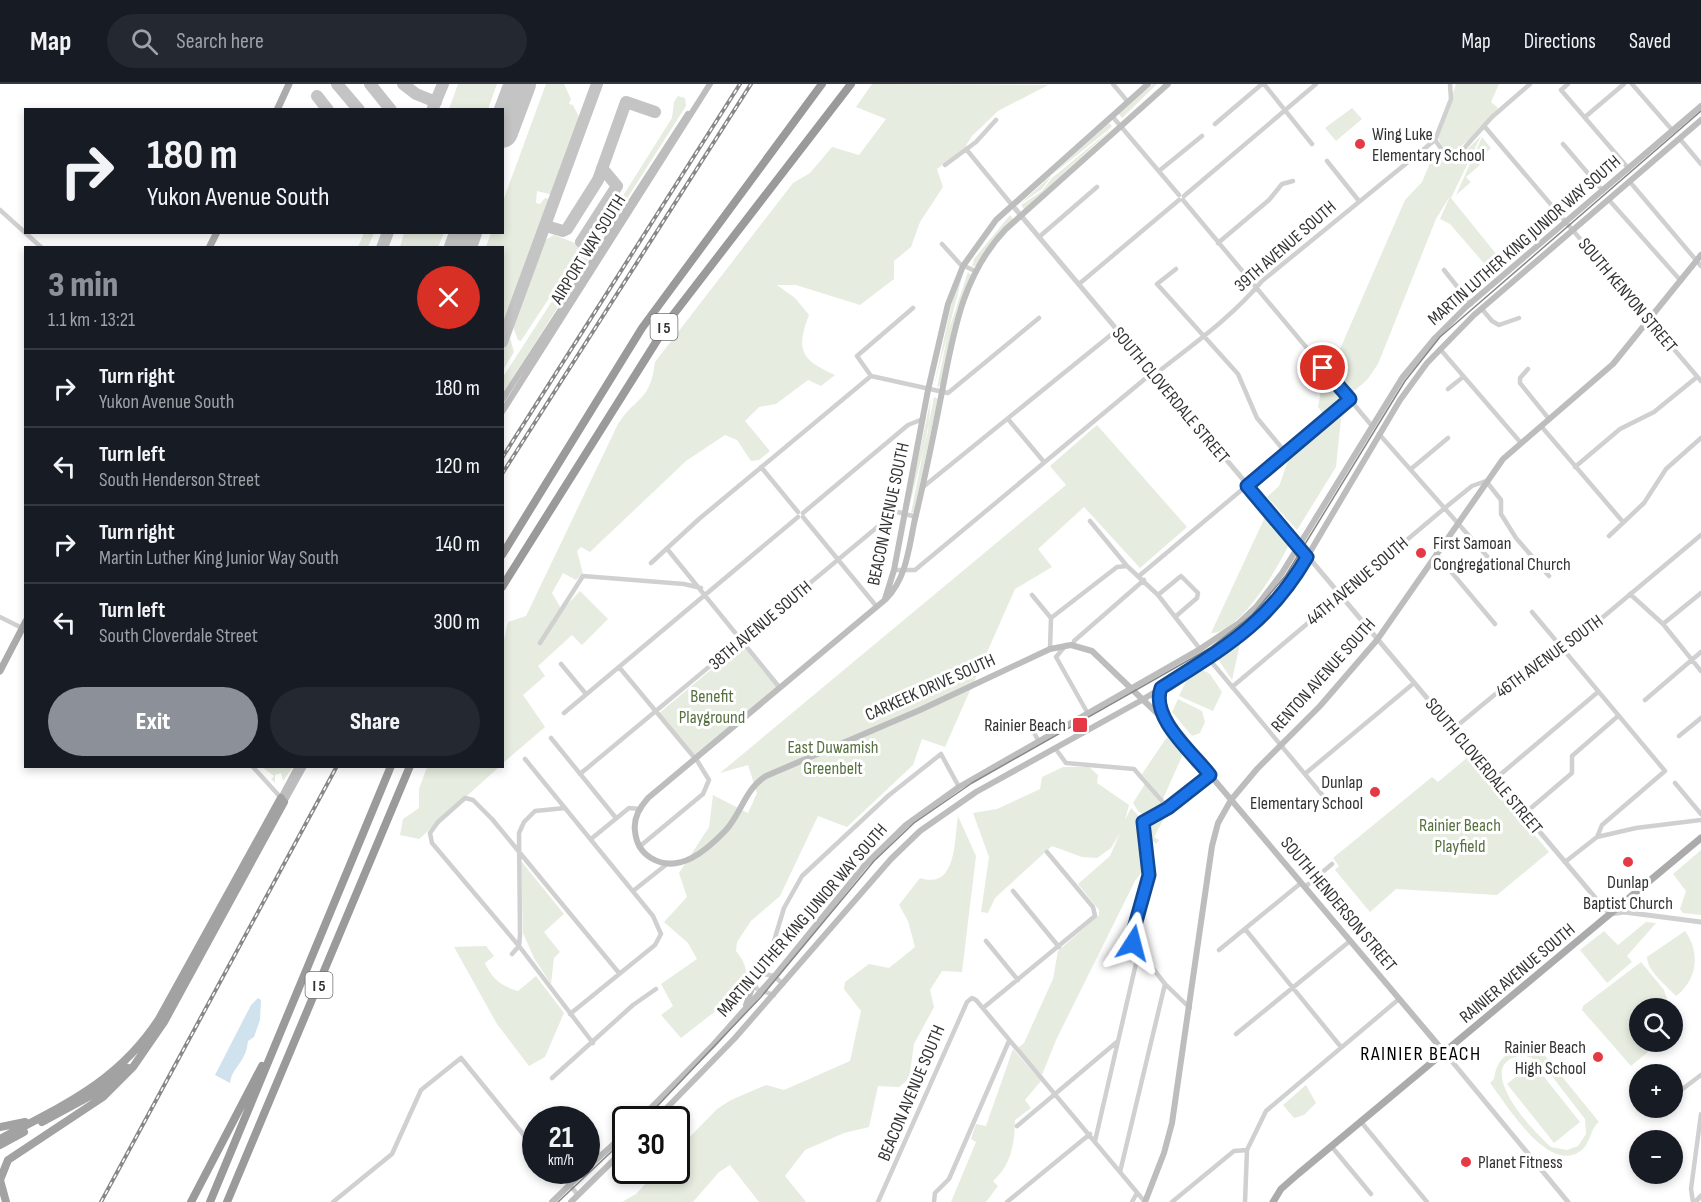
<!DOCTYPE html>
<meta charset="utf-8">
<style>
:root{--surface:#171b24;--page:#242831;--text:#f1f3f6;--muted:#9ea1a6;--line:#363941;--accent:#8c9099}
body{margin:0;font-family:"Sofia Sans Condensed",sans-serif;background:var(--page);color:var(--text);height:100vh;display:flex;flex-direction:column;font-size:22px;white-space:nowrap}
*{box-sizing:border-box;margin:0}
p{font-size:20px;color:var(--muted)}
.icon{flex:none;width:33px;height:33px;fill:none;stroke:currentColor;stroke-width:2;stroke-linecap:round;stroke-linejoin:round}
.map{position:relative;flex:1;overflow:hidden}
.drawer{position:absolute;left:24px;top:162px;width:480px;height:522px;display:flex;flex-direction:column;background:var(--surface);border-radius:0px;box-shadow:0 3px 9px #0003}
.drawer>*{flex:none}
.guide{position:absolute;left:24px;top:24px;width:480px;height:126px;border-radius:0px;box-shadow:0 3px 9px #0003;background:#171b24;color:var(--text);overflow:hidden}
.fabs{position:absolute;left:1629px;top:914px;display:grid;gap:12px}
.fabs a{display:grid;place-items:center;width:54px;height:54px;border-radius:50%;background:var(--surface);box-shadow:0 3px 9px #0003;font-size:30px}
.speed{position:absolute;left:522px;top:1022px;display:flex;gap:12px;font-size:30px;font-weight:700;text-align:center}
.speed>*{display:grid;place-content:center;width:78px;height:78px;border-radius:50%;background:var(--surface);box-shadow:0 3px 9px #0003;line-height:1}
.speed small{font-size:15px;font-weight:400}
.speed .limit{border:3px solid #111;border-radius:9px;background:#fff;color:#111}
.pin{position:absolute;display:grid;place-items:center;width:51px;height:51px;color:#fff;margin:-26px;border:3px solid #fff;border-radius:50%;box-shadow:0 2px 6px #0007}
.me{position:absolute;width:66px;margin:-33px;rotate:9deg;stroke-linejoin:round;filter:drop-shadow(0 0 4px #0008)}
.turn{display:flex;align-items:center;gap:21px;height:126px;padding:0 24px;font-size:27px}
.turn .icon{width:78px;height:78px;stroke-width:2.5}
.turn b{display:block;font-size:42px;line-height:51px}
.round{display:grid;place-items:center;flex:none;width:63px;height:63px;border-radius:32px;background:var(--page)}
.headline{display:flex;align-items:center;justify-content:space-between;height:102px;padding:0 24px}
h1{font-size:36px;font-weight:800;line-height:45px;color:var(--accent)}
.button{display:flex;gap:12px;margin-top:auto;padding:12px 24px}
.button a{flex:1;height:69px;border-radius:36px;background:var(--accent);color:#fff;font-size:24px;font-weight:800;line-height:69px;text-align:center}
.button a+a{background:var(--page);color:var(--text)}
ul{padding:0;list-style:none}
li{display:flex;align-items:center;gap:18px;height:78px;padding:0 24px;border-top:2px solid var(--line)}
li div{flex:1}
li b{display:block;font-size:22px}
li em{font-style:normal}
header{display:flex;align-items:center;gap:36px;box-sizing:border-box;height:84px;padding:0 30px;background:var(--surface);border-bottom:2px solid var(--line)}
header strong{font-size:28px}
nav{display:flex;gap:33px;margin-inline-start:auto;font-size:21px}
.search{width:420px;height:54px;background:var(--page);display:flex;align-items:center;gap:15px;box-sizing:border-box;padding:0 21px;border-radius:33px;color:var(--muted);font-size:22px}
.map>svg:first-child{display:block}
</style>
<header>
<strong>Map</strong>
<div class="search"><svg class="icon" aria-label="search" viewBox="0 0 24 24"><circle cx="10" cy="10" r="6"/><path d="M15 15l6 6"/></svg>Search here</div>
<nav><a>Map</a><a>Directions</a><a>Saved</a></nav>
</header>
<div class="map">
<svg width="1701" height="1118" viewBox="0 0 1701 1118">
<rect width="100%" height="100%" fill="#fff"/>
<!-- green -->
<path fill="#e6ecdf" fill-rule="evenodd" d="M458 0H497L488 25H449Z
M546 0H564L571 15 569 20 573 21 579 33 578 43 553 111 537 107 536 119 540 120 545 114 551 116 503 247 502 164 486 163 491 149 502 148 503 117Z
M872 0 1048 1 998 27 972 52 963 66 937 85 943 103 920 138 911 163 894 177V195L860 221 796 201H777L795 214 809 231C795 267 802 276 835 291L821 302 808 296 776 320 759 323 745 337 770 367 759 376 751 377 737 356 725 351 686 377 590 468 581 463 577 467 583 490 576 496 563 489 552 509 562 526 580 507 608 535 582 561 572 551 538 582 545 592 523 611 545 643 503 679 502 564 508 538 526 532 618 340C638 310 650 318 655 278L793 99 810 89 832 63 859 71 886 35 856 23Z
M1153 0H1157L1122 34 1119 30Z
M1456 0H1499L1491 18 1498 24 1474 52 1452 69 1442 62 1438 54Z
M678 12 685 14 686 22 503 309V293L587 163H591L602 145 672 34 674 18Z
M1352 24 1362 35 1336 57 1325 44Z
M1109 39 1112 42 1108 46 1052 91 1042 105 1020 120Z
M1114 43 1024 125 1021 121 1042 107 1052 94Z
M1481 52 1451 114 1505 181 1494 191 1450 140 1440 135 1450 112 1436 135 1378 280 1367 296 1349 311 1330 288 1405 116 1422 98 1436 65 1451 75 1460 72Z
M1482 53 1491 64 1477 77 1480 81 1466 93 1471 98 1456 111Z
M1010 131 1013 135 988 163 975 182 972 183 974 175Z
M364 149H374L368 163H358Z
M404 149V148L444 149 438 163H400Z
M554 151 583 162 521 257 518 256 513 243 545 156Z
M968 188 971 191 957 226 941 300 937 304 948 248Z
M963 189 934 303 952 217Z
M510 254 514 268 503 286V267Z
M1330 296 1345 313 1326 333 1318 323 1321 306Z
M934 313 938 315 914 428 911 429Z
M931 314 928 347 908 428 907 427Z
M1338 331 1341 335 1336 383 1297 446 1267 413 1279 402 1289 374Z
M1097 341 1187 443 1140 484 1084 423 1038 465 1052 483 1015 505 945 663 922 655 913 681 847 743 818 732 780 812 751 837 737 858 736 867C746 879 748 888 745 904L681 954 661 931 673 922 661 900 697 875 688 859 664 838 687 813 679 789 709 743 713 711 748 729 757 709 748 681 720 689 1066 401 1050 382Z
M1265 433 1289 460C1279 483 1239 550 1211 549Z
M744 558 779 605 695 676 657 631Z
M1240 560 1232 596 1218 575Z
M1203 586 1210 590 1222 608 1213 627 1179 612 1186 597Z
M1178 615 1202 627 1205 638 1200 649 1192 652 1172 628Z
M1167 653 1183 670 1163 715 1142 690Z
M1468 673 1549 768 1497 811 1396 805 1370 828 1335 786 1339 782 1333 774 1432 693 1438 698Z
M262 683H293L283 697 281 689 275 691V699L271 695 274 692Z
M427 683H499L419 755 400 751 403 735 419 724V705Z
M1063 683H1089L1098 691 1097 699 1129 721 1125 736 1131 724 1138 731 1137 742 1143 752 1141 759 1144 785 1135 797 1056 956 1042 991 1018 964 1024 959 1053 895 1058 867 1099 831V826L1078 800 1110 772 1120 749 1111 764 1097 774 1082 773 1052 762 995 814 988 829 981 828 989 773 973 729 997 725 1040 705 1042 693Z
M1145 700 1165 724 1147 733 1138 727 1133 719Z
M1167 729 1154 753 1159 756 1156 760 1150 755 1145 741 1153 734Z
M958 732 976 772 962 888 942 887 930 906 934 923 914 960 909 995 899 1003 878 1002 869 1043 844 1049 805 1066 785 1092 806 1118H759L730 1081 719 1088 693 1118H622L636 1110 658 1086H676L677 1066 717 1025 731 1016 766 1001 784 1006 850 977 861 927 844 905 845 898 869 880 889 884 915 863 908 837 899 821 920 794C957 806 954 757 958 732Z
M1701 766V831L1683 829 1680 825 1686 807 1673 790Z
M521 777 564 830 544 848 560 868 554 874 551 900 534 874 523 849Z
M1646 838 1656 839 1627 872 1632 878 1607 899 1580 866 1604 847 1618 861Z
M1685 847C1701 869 1697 896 1676 912 1667 902 1647 887 1647 873Z
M486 862 494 872 485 879C492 895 501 902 518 907L536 892 564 929 545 973 529 982 497 940 454 863Z
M1641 878 1664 906 1670 924H1640V957H1661L1631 982 1582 926 1583 922Z
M1013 965 1041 997 1025 1016 1031 1024 1015 1036C1015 1058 1011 1082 993 1097L998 1102 986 1118H951L976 1058 971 1055 976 1040 986 1042Z
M1524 965 1542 968 1599 1038C1589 1046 1591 1061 1579 1068 1547 1088 1507 1021 1490 999L1494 995C1496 978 1506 966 1524 965ZM1524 971 1541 978 1585 1035 1586 1050 1578 1062 1567 1066 1551 1063C1533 1048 1468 978 1524 971Z
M1533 979 1580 1038 1554 1059 1507 1000Z
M1306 1001 1316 1019 1304 1031 1294 1034 1283 1021Z"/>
<!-- water -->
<path fill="#cfe2ee" d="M258 914 261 916 260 936 254 953 248 957C246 979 232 983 230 999L215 991 251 921Z"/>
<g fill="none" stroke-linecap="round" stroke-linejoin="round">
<!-- taxiway -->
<path stroke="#c4c4c4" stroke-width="12" d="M337 0 359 26
M370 0 391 26
M403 0 416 10 436 18
M317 12 328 26
M433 24 443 0
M546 142 563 147 567 145 598 96 626 18 655 28
M581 158 617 102 602 84
M382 164 388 148
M502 258 597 0"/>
<!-- runway -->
<path stroke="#c4c4c4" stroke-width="32" d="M502 48 520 0
M460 164 466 148"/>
<!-- minor -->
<path stroke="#d0d0d0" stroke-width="4.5" d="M1113 0 1128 18
M1264 0 1312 60
M1568 0 1561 6 1629 85
M1632 0 1673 47
M1112 32 1179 111
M1585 33 1624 0
M1215 40 1262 0
M1485 43 1701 297
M1680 55 1701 80
M1435 56 1445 70 1458 71 1492 33 1530 0
M1435 56 1451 15 1450 0
M1563 60 1603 107
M966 65 1012 121
M1327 77 1359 117
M945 81 976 58 996 36
M1159 87 1202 52
M1630 98 1701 182
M1184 112 1316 0
M1183 116 1372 342
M1609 116 1681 197
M0 126 42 164
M1039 153 1097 103
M1218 159 1269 116 1282 100 1293 97
M942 160 960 180 975 187
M1176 185 1157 200 1238 290 1257 334 1286 369
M1444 186 1471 220
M1079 200 1179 116
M1482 225 1492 237 1499 241 1519 234
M1440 265 1521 359
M1528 285 1520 294V299L1549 335
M1154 291C1192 261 1231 234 1262 197L1435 56
M871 292 948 309 1039 234
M871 292 857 272 913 224
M1448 305 1463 293
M1008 335 1044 378
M1541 342 1623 438
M1379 350 1493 479 1504 484
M761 383 798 428
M1575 383 1620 345 1654 328 1697 293
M1411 385 1448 354
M923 403 1117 246
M803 429 908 341 923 335
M803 433 877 523
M1090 437 1127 482 1158 511 1200 565
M1609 452 1644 419 1666 385 1701 354
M668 466 780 604
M1437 471 1495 540
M651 479 699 435 871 292
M894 486H915L1152 289
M1139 492 1350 315
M1630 510 1663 540 1701 587
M1032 511 1051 534
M1158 511 1181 492 1198 509 1197 514 1175 533
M1532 528 1665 687 1602 741 1597 753 1565 778
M0 533 26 546
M1663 540 1701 509
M540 559 583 492 684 500 701 504
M1066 561 1056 573 1087 628
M1074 561V557L1144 496
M1050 565 1051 534 1117 483 1127 482
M1209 575 1324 713
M561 580 586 610
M619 583 698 678 709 696 703 710 639 763
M1232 603 1446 423 1472 402 1486 397 1501 416V430L1516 454 1549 492
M1645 616 1701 568
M564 629 798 433
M1028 638 1038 656
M1452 646 1539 574 1572 559 1701 451
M1679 652 1701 634
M551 654 616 734
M1055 664 1066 679 1134 685 1169 725
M525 675 653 832 661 850 655 861 570 930
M252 682 283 716
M1306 689 1414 599
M580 690 893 430 898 428 916 433
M1495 695 1598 608
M1675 699 1701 730
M1524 730 1572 689V672L1618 632
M1597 753 1636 744 1701 736
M591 755 629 724 640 725
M1305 803 1332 780
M633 807 667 780
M1013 807 1059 863
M1245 845 1341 963
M986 857 1018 896
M1219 866 1301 799
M512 870 519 862 520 851 519 749 524 738 535 727 565 724
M764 890 784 824 802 792 888 712 941 670 959 703
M774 911 757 905 754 899 757 894 764 890 774 892 783 900
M983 924 1095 832 1093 823 1047 768
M1190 924 1165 900 1133 859 1132 853 1149 785 1143 738 1169 725 1211 691
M1236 950 1350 857
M593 959 519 862 432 759 430 749 438 738 465 714 473 716 492 735 619 889
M552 994 633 921 656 905
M1672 1013 1701 991
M1362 1039 1427 1118
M1017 1042 1118 957
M1095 1057 1137 875 1141 870
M1332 1063 1371 1110
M557 1086 578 1111
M1120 1088 1165 900
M333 1118 392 1070 421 1006 461 974 536 1066
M878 1118 967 918 972 914 976 916 1145 1118
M934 1118 935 1109 949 1095 1009 957
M1007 1118 1090 1050
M1132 1118 1137 1109
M1172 1118 1234 1067 1247 1066
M1245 1118 1247 1066 1266 1027 1399 915
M1693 1118 1691 1105 1701 1030"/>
<!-- tertiary -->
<path stroke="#d0d0d0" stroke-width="5" d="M1012 121 1603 823 1611 830 1624 828 1701 838
M1445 969 1568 1118
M1695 1118 1701 1112"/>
<!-- secondary -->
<path stroke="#bdbdbd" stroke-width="6" d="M1168 0 1006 145C961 192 953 252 941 313 933 354 925 394 915 435 909 462 907 494 886 515L648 714C640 723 633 734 635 747 636 758 641 768 651 774 679 791 707 766 726 746 742 728 745 705 766 692L920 626 1050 565 1071 561 1092 567 1162 634 1445 969
M502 316 688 30
M502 328 710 0
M885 515 894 486 928 306 948 220 963 182 996 136 1148 0
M1161 605 1158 619 1162 634
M281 714 298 682
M284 718 304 682
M746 921 755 896
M640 1035 713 961 778 888 865 781 906 741 959 703 1200 565 1239 539 1256 523 1282 489 1402 294 1435 254 1466 223 1701 22
M656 1035 735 954 891 775 920 747 976 708 1142 616 1209 575 1233 559 1266 530 1291 500 1400 316 1427 279 1474 231 1701 36
M586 1085 626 1049
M552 1118 585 1086
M571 1118 626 1064
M1145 1118 1164 1069 1172 1039 1212 762 1218 739 1231 716 1257 685 1320 622 1377 556 1503 375 1613 280 1701 171"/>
<!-- primary -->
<path stroke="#ababab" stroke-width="7" d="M277 26 289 0
M209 164 217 148
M0 587 26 537
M1273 1118 1281 1105 1298 1090 1701 754"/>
<!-- trunk -->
<path stroke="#a2a2a2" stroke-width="8" d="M42 1038 103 1005 128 984
M0 1043 25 1038
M0 1055C64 1021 118 998 159 935L281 714
M0 1061 24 1048
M6 1118 0 1096 8 1076 103 1013 133 983 164 938 284 718"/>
<!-- motorway -->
<path stroke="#9a9a9a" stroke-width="8" d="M502 471 642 244 822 0
M502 503 673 231 851 0
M191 1118 262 982
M210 1118 391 682
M227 1118 410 682"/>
<!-- tram -->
<path stroke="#888" stroke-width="1.5" d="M645 1035 761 913 874 777 914 739 972 699 1210 564 1252 531 1286 491 1405 297 1440 253 1701 27
M558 1118 626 1054"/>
<defs>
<path id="rail" d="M502 374 740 0
M502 390 751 0
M101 1118 337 682"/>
</defs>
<!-- rail casing -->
<use href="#rail" stroke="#888" stroke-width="4"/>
<!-- rail -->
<use href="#rail" stroke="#fff" stroke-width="1.5" stroke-dasharray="4.5" stroke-linecap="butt"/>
</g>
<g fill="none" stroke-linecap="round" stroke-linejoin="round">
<defs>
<path id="route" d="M1133 859 1132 852 1149 791 1143 738 1168 724 1210 691C1193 669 1150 634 1161 604 1225 563 1268 540 1307 473L1247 402 1350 315 1323 284"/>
</defs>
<!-- route casing -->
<use href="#route" stroke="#114b97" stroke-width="15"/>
<!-- route -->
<use href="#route" stroke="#1a73e8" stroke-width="10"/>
</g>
<!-- markers -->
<g fill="#e63946" stroke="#fff" stroke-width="2">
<circle cx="1360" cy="60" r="6"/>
<circle cx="1421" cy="469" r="6"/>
<rect x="1072" y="633" width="16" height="16" rx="3"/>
<circle cx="1375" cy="708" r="6"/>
<circle cx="1628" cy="778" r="6"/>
<circle cx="1598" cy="973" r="6"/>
<circle cx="1466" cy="1078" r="6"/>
</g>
<g text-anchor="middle" stroke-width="6" stroke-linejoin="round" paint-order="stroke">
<!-- shield labels -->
<g fill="#fff" stroke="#707070" stroke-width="1.5">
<rect x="650.5" y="230" width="27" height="26" rx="4.5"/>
<rect x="305.5" y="888" width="27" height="26" rx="4.5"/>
</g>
<g font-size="16" font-weight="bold" fill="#333">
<text x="664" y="249">I 5</text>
<text x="319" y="907">I 5</text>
</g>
<!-- poi labels -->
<g font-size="18" fill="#333" stroke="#fff" text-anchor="start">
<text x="1372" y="56">Wing Luke<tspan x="1372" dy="21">Elementary School</tspan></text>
<text x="1433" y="465">First Samoan<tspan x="1433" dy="21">Congregational Church</tspan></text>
<text x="1066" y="647" text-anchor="end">Rainier Beach</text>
<text x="1363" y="704" text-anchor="end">Dunlap<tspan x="1363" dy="21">Elementary School</tspan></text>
<text x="1628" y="804" text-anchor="middle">Dunlap<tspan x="1628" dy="21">Baptist Church</tspan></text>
<text x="1586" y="969" text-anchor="end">Rainier Beach<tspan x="1586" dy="21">High School</tspan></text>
<text x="1478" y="1084">Planet Fitness</text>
</g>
<!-- street labels -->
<g font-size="18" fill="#333" stroke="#fff">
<text transform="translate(1524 156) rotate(-41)" y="6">MARTIN LUTHER KING JUNIOR WAY SOUTH</text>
<text transform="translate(1285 162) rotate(-41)" y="6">39TH AVENUE SOUTH</text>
<text transform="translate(588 165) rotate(-58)" y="6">AIRPORT WAY SOUTH</text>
<text transform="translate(1628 211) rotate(50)" y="6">SOUTH KENYON STREET</text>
<text transform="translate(1171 311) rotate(50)" y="6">SOUTH CLOVERDALE STREET</text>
<text transform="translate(888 430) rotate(-78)" y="6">BEACON AVENUE SOUTH</text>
<text transform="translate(1357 497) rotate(-40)" y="6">44TH AVENUE SOUTH</text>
<text transform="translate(760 541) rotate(-40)" y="6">38TH AVENUE SOUTH</text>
<text transform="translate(1549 572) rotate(-36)" y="6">46TH AVENUE SOUTH</text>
<text transform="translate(1323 591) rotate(-48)" y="6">RENTON AVENUE SOUTH</text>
<text transform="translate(930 603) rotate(-24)" y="6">CARKEEK DRIVE SOUTH</text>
<text transform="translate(1484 682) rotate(50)" y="6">SOUTH CLOVERDALE STREET</text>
<text transform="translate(1339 820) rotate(50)" y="6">SOUTH HENDERSON STREET</text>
<text transform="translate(802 836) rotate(-49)" y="6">MARTIN LUTHER KING JUNIOR WAY SOUTH</text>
<text transform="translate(1517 889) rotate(-40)" y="6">RAINIER AVENUE SOUTH</text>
<text transform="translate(911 1009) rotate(-67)" y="6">BEACON AVENUE SOUTH</text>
</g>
<!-- park labels -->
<g font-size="18" fill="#56703f" stroke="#fff">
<text x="712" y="618">Benefit<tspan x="712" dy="21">Playground</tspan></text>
<text x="833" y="669">East Duwamish<tspan x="833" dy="21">Greenbelt</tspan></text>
<text x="1460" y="747">Rainier Beach<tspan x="1460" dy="21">Playfield</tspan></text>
</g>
<!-- neighbourhood labels -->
<g font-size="20" letter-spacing="1.5" fill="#000" stroke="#fff">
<text x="1421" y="976">RAINIER BEACH</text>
</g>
</g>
</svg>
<div class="fabs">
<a><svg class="icon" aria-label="search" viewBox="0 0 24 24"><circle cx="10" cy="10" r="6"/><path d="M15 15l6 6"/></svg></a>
<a>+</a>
<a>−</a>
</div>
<div class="speed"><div>21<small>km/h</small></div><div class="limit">30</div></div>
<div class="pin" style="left:1323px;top:284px;background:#d93025"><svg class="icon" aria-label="arrive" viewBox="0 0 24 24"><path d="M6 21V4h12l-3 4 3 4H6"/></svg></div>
<svg class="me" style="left:1133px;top:859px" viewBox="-20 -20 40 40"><path d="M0-17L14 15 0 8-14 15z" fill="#1a73e8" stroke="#fff" stroke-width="4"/></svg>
<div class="guide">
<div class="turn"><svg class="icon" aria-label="right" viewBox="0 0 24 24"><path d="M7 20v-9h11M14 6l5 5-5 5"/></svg><div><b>180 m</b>Yukon Avenue South</div></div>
</div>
<section class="drawer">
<div class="headline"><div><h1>3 min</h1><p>1.1 km · 13:21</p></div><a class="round" style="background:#d93025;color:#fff"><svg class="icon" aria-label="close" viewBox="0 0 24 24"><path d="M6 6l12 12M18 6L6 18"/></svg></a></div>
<ul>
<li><svg class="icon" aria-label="right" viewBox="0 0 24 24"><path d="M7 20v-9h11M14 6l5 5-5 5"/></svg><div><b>Turn right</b><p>Yukon Avenue South</p></div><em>180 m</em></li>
<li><svg class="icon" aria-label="left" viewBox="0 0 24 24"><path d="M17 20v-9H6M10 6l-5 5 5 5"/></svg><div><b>Turn left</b><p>South Henderson Street</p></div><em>120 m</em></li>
<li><svg class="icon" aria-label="right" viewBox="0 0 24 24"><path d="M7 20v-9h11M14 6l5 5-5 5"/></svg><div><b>Turn right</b><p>Martin Luther King Junior Way South</p></div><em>140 m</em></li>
<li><svg class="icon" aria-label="left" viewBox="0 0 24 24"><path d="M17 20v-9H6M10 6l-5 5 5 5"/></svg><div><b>Turn left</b><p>South Cloverdale Street</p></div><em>300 m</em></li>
</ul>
<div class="button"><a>Exit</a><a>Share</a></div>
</section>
</div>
